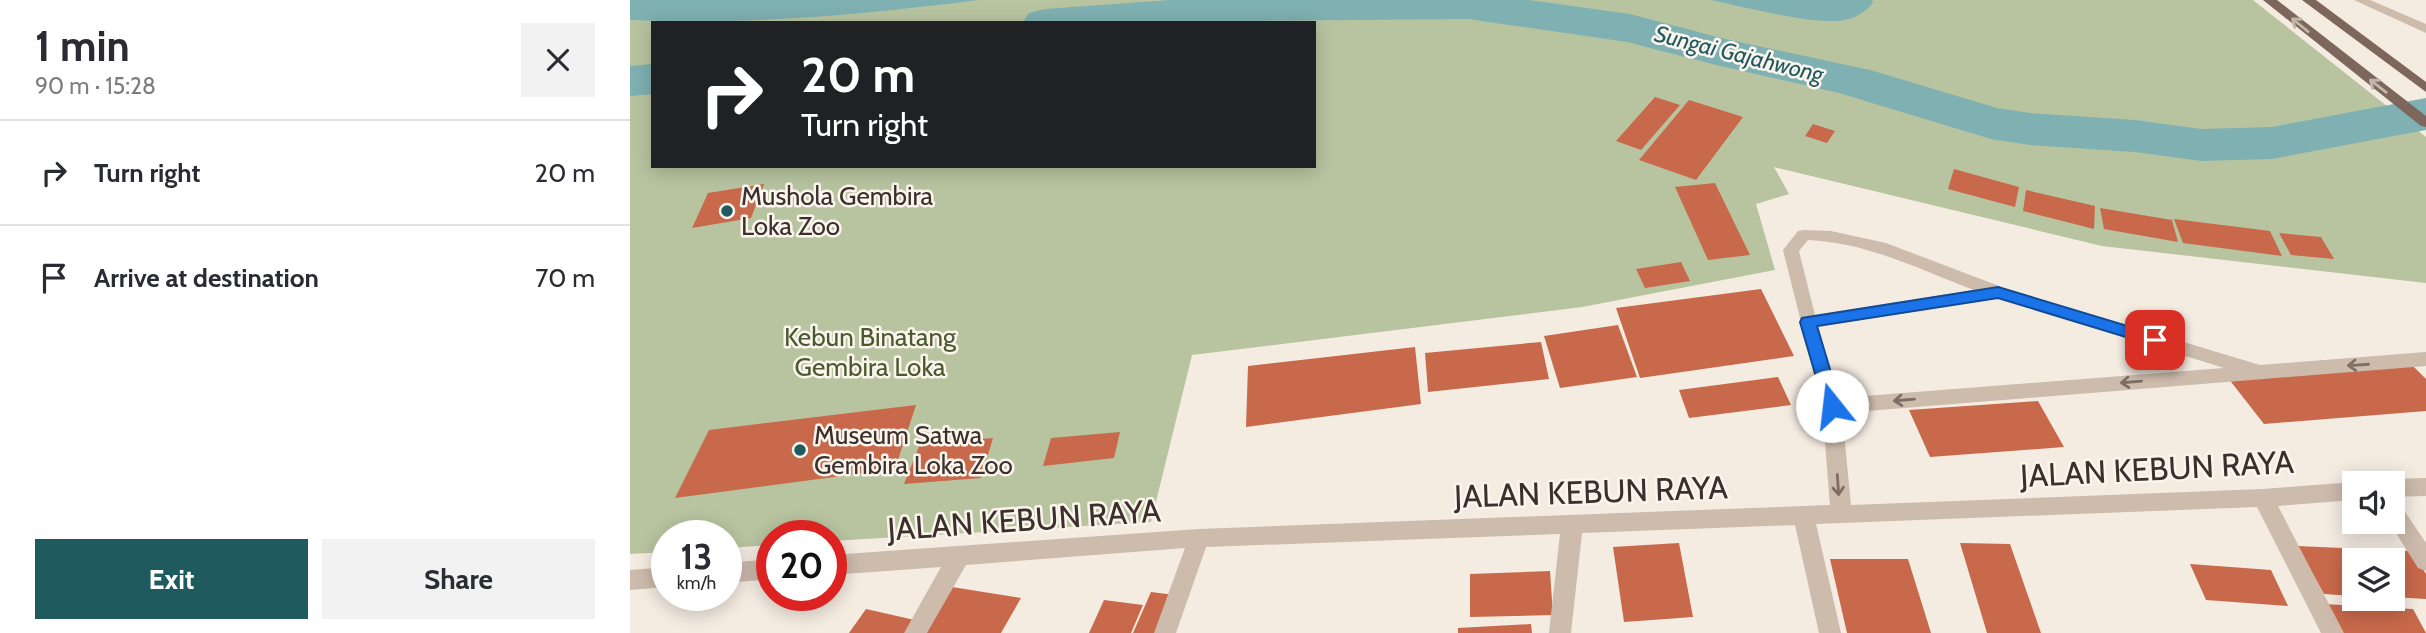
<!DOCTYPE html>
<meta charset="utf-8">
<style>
:root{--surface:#fff;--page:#f2f2f3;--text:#2b2b33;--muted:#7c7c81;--line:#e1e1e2;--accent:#1f5a5e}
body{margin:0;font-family:Cabin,sans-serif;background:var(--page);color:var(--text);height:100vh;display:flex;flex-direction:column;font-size:26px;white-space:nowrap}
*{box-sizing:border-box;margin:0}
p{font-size:23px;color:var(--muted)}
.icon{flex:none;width:38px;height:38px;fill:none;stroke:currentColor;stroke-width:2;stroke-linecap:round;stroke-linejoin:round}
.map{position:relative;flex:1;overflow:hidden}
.drawer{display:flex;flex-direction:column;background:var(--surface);width:630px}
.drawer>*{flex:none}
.banner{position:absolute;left:21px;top:21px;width:665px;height:147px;border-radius:0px;box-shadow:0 4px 18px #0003;background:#202124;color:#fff;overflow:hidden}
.controls{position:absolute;left:1712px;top:471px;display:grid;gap:14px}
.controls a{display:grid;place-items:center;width:63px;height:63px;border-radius:0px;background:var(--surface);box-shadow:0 4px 18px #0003;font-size:35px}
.speed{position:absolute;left:21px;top:520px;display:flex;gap:14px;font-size:35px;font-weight:700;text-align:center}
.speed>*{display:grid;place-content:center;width:91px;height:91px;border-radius:50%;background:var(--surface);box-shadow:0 4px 18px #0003;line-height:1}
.speed small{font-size:18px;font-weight:400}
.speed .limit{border:10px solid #d22;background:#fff;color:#111}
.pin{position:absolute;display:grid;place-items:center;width:60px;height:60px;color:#fff;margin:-30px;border-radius:14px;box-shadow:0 4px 10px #0006}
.me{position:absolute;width:77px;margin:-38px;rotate:344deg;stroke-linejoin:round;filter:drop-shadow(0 0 5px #0008)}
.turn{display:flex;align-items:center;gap:24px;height:147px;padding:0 35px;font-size:32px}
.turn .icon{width:91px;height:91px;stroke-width:2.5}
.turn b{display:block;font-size:49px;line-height:60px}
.round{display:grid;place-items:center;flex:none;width:74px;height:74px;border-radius:0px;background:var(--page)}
.summary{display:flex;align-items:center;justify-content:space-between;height:119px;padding:0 35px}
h1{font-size:42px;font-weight:700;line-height:52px}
.button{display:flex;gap:14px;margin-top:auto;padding:14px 35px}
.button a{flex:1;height:80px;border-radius:0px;background:var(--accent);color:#fff;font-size:28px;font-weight:700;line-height:80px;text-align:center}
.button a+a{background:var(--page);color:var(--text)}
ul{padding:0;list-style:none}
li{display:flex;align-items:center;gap:21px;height:105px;padding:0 35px;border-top:2px solid var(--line)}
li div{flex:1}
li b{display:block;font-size:26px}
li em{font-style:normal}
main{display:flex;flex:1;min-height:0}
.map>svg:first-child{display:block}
</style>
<main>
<section class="drawer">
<div class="summary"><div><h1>1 min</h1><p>90 m · 15:28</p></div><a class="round"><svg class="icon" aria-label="close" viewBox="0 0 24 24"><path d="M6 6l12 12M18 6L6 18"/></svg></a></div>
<ul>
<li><svg class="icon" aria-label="right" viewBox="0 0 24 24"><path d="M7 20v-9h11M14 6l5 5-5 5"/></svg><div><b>Turn right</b></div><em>20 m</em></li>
<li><svg class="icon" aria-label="arrive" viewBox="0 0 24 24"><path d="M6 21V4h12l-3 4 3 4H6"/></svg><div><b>Arrive at destination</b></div><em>70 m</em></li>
</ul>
<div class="button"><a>Exit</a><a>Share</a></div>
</section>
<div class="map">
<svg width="1796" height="633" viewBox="0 0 1796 633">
<rect width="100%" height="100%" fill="#f4ebe1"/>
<!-- green -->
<path fill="#b8c4a0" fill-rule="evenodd" d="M0 0H1623L1796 137V283L1472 246 1144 167 1159 194 1126 204 1145 270 952 307 562 355 521 522 201 541V536H142V545L96 548V536H37V552L0 554ZM23 23H684V166H23Z"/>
<!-- water -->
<path fill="#7fb0b2" d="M0 0H348C232 15 117 25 0 20Z
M1080 0H1242L1243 2C1236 14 1219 21 1205 21 1171 22 1115 7 1080 0Z"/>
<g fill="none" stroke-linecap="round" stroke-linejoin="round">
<!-- river -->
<path fill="#7fb0b2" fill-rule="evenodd" d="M539 0H899L1000 14 1091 38 1240 70 1367 108 1400 113 1505 120 1571 129 1642 127 1796 98V130L1642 159 1571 161 1505 152 1400 145 1361 139 1209 93 1086 65 997 42 838 19 392 23 399 13 415 9Z
M23 64V94L0 96V66Z"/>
</g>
<!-- building -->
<path fill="#c8694b" d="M1025 97 1050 105 1011 150 986 141Z
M1059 100 1113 117 1066 180 1009 160Z
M1183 124 1205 131 1197 143 1175 136Z
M1324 169 1389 187 1385 207 1318 189Z
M1085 183 1120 255 1078 260 1045 187Z
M134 184 121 218 62 228 78 193Z
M1396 190 1465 206 1464 229 1393 211Z
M1470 208 1542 220 1548 242 1474 229Z
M1544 219 1640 231 1652 256 1553 243Z
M1649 233 1691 237 1704 259 1661 255Z
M1051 262 1060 281 1015 288 1006 269Z
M1131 289 1164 356 1010 378 986 308Z
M988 325 1007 377 930 388 914 336Z
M911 342 919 379 798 392 795 353Z
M785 347 791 404 616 427 618 366Z
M1781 364 1796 379V411L1634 424 1598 378Z
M1148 377 1161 405 1059 418 1049 390Z
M1408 401 1434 447 1300 457 1279 410Z
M286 405 265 469 45 498 79 430Z
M490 432 484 458 413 466 421 438Z
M363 438 351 478 274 484 290 444Z
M1049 543 1063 617 994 622 983 547Z
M1330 543 1380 544 1411 633H1357Z
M1667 546 1781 551 1796 574V599L1762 597V560H1724V596L1694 594Z
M1200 559H1278L1301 633H1217Z
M1560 564 1641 570 1658 606 1576 600Z
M920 571 923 615 840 617V574Z
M322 587 391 598 371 633H293Z
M521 592 545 595 530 633H503Z
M474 600 513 605 501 633H459Z
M1694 604 1783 609 1796 633H1710Z
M236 609 289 621 281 633H219Z
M901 624 902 633H828V628Z"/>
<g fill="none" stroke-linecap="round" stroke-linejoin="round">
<!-- minor -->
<path fill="#cdbbac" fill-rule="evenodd" d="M1724 0H1740L1796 24V33Z
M1174 230 1201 231 1256 243 1377 289 1630 365 1796 352V366L1212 413 1221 505 1633 489 1724 482 1726 483 1724 500 1648 506 1714 633H1691L1627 507 1186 524 1211 633H1189L1165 525 952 533 941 633H919L930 534 576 547 546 633H524L555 548 336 565 297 633H274L311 567 201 575V555L569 529 1200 505 1192 406 1153 250 1168 231ZM1178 240C1239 243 1288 269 1344 290L1185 315 1169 251ZM1368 298 1594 368 1209 398 1188 327Z
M1796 478V496L1762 497V483H1754L1762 479Z
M1762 500 1769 503 1796 543V571L1788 568 1759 522H1762Z
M142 559V579L96 583V563Z
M37 567V587L0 590V570Z"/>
<!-- major -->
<path fill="#7d675c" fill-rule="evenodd" d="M1633 0H1647L1796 116V127L1791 126Z
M1672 0H1686L1796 82V92Z"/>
</g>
<!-- one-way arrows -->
<defs><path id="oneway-shaft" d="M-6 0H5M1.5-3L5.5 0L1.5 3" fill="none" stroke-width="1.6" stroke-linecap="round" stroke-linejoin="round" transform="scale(1.75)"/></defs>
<g stroke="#c2b5ac">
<use href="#oneway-shaft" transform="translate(1670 25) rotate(-141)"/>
<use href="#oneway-shaft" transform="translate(1748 86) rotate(-142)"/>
</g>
<g stroke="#7d6f65">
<use href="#oneway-shaft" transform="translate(1728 365) rotate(176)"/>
<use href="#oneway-shaft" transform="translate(1501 382) rotate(175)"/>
<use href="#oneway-shaft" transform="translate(1274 400) rotate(175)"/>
<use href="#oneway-shaft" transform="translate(1208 485) rotate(86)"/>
</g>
<!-- route -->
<path fill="#1a73e8" stroke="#114b97" stroke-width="2" d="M1368 287 1531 336 1534 340 1525 346 1368 298 1187 326 1211 406 1209 411H1196L1170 322 1172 318Z"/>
<!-- markers -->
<g fill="#1f5a5e" stroke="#fbf5ee" stroke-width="2.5">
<circle cx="97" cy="211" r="7"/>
<circle cx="170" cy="450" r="7"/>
</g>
<g text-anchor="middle" stroke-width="5" stroke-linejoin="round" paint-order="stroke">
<!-- far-water labels -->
<g font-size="23" font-style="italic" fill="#1f5a5e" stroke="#fbf5ee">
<text transform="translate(1109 54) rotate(14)" y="8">Sungai Gajahwong</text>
</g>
<!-- poi labels -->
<g font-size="26" fill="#3b302b" stroke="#fbf5ee" text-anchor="start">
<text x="111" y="205">Mushola Gembira<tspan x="111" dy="30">Loka Zoo</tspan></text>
<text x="184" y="444">Museum Satwa<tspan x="184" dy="30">Gembira Loka Zoo</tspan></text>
</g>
<!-- park labels -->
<g font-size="26" fill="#4a5a2e" stroke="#fbf5ee">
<text x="240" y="346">Kebun Binatang<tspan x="240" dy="30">Gembira Loka</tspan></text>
</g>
<!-- near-street labels -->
<g font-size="32" fill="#3b302b" stroke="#fbf5ee">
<text transform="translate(1527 469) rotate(-3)" y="11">JALAN KEBUN RAYA</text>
<text transform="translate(961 492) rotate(-2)" y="11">JALAN KEBUN RAYA</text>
<text transform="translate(394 520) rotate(-4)" y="11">JALAN KEBUN RAYA</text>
</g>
</g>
</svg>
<div class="controls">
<a><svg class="icon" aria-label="sound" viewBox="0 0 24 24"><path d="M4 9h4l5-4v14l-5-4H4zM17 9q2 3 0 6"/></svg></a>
<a><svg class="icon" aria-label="layers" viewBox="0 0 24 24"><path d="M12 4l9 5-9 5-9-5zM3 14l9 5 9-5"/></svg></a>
</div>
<div class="speed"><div>13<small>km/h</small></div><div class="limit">20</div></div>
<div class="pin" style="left:1525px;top:340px;background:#d93025"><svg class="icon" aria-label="arrive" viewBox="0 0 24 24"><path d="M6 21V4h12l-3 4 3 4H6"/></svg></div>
<svg class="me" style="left:1202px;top:406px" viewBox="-20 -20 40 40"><circle r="19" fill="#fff"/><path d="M0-13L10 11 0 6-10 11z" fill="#1a73e8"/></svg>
<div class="banner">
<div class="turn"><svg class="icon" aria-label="right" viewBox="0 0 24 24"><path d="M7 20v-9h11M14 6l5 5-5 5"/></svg><div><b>20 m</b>Turn right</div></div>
</div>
</div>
</main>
